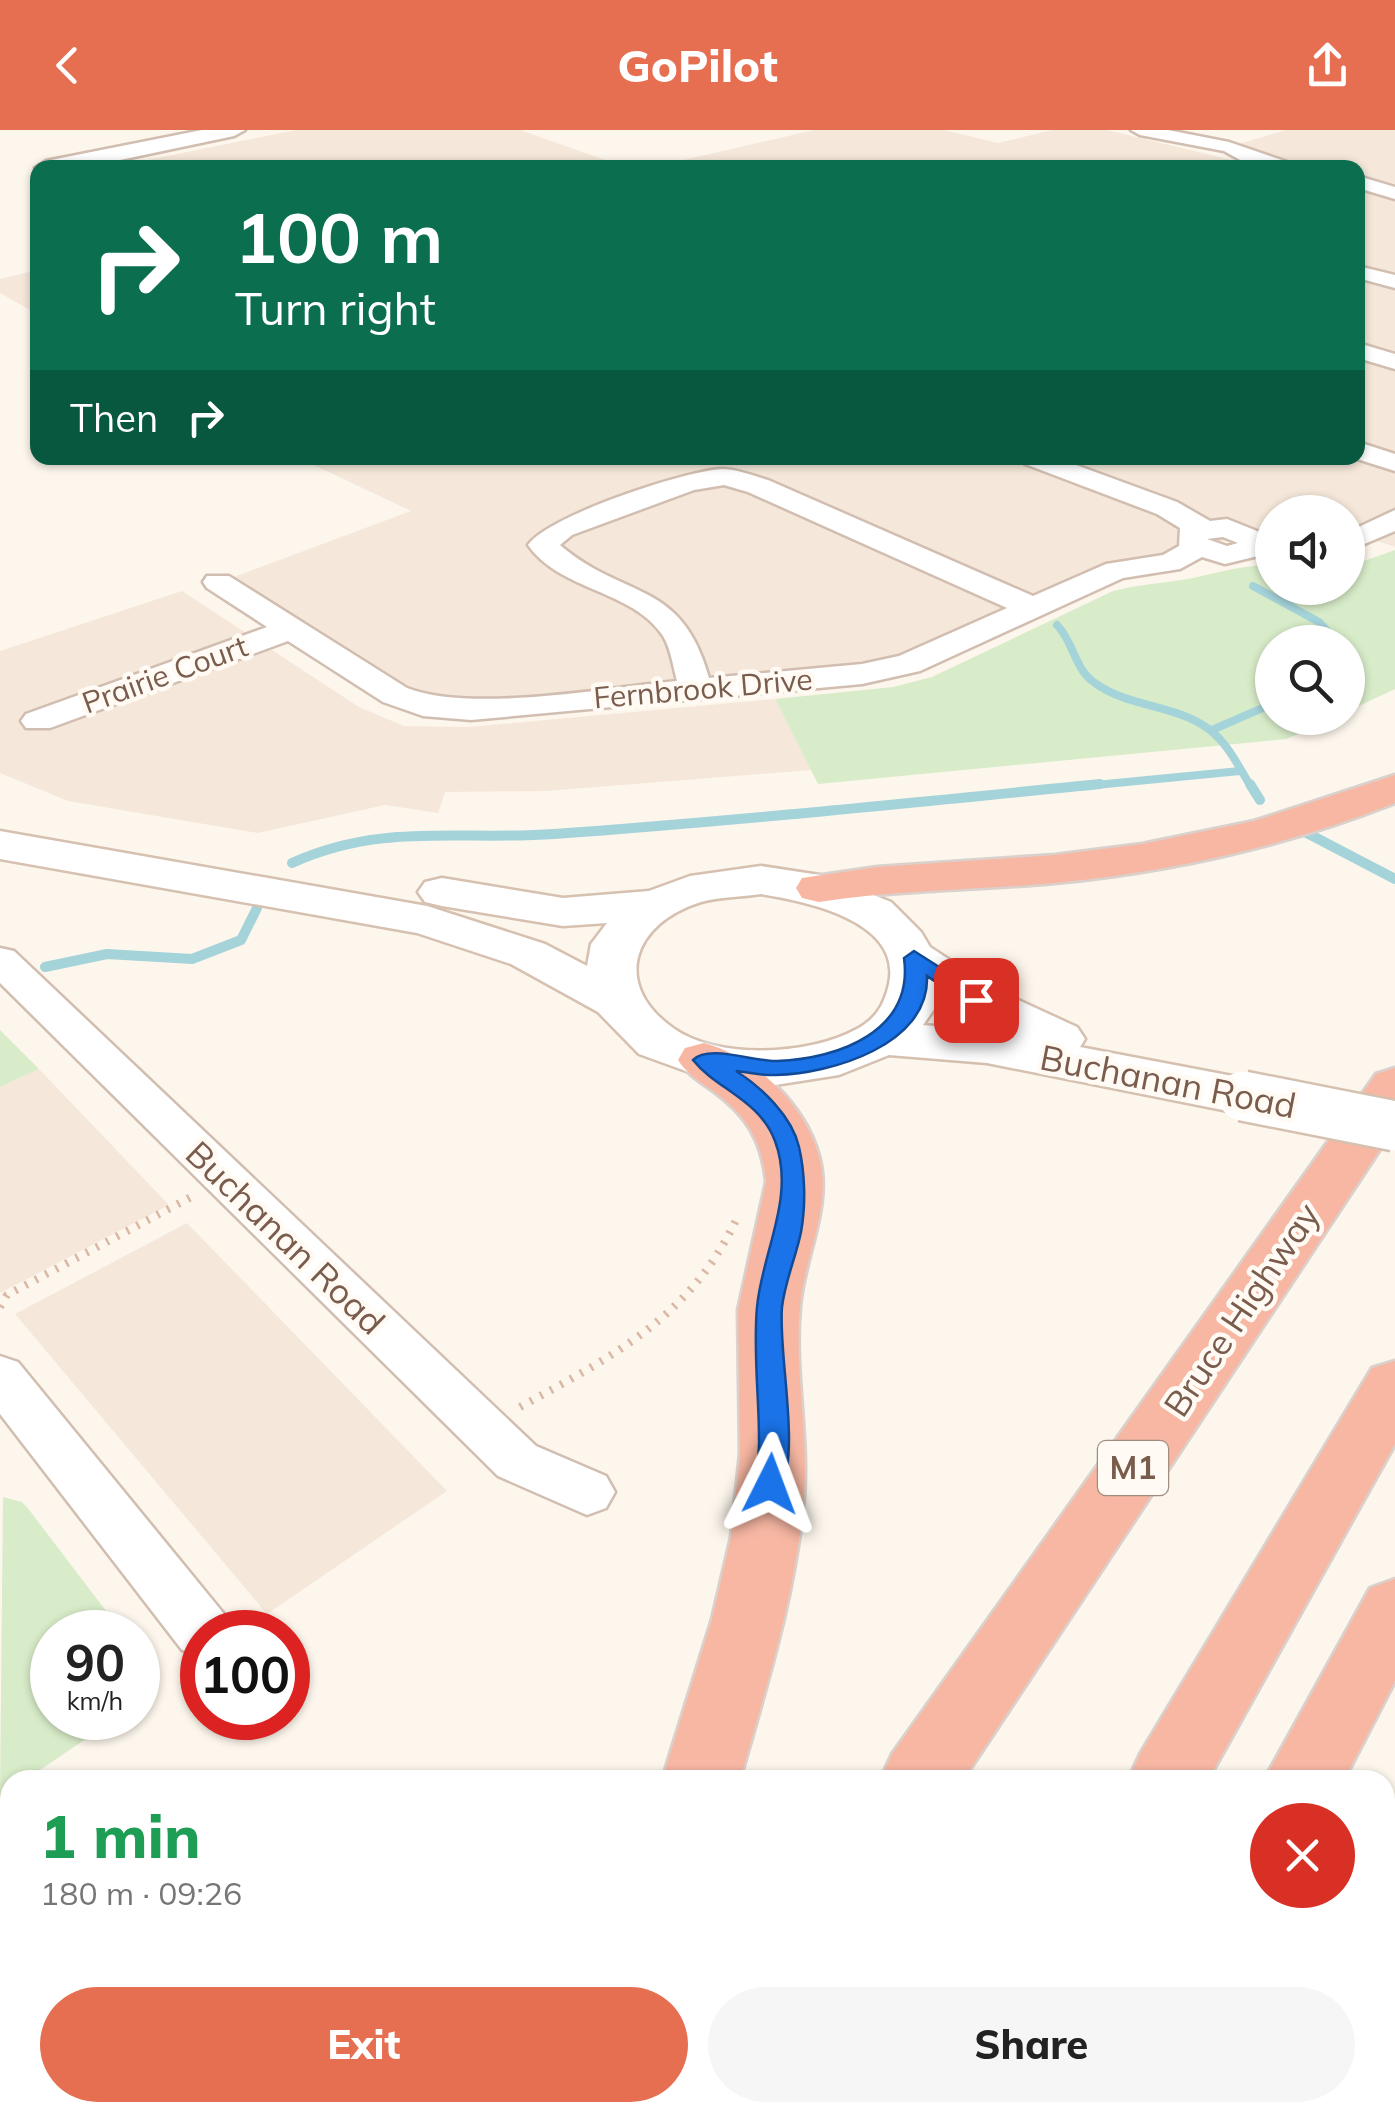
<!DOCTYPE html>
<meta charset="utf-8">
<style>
:root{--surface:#fff;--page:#f6f6f6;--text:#222;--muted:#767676;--accent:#e76f51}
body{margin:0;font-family:Mulish,sans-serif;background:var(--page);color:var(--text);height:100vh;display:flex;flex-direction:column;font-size:38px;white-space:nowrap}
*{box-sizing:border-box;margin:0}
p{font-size:32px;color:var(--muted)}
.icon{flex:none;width:55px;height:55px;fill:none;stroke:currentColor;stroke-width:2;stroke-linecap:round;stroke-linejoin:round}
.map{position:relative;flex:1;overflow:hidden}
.side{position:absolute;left:0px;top:1640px;width:1395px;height:352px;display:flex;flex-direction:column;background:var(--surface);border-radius:30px 30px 0 0;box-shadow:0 2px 8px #0004}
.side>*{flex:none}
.banner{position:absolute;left:30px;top:30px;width:1335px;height:305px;border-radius:20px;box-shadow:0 2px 8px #0004;background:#0b6e4f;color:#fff;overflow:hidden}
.controls{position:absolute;left:1255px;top:365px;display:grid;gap:20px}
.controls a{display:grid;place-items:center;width:110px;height:110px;border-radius:50%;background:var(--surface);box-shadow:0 2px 8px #0004;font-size:50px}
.speed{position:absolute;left:30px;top:1480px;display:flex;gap:20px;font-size:50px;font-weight:700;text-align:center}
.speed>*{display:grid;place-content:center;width:130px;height:130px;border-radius:50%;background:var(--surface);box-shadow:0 2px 8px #0004;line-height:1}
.speed small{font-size:25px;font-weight:400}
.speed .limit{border:15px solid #d22;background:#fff;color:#111}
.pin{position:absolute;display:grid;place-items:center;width:85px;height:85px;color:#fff;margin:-42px;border-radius:20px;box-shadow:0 5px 15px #0006}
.me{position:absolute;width:110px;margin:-55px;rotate:3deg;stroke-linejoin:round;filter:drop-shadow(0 0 8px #0008)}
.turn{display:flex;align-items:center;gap:35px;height:210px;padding:0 40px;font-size:45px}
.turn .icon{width:130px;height:130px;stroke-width:2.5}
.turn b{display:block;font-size:70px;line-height:85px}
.then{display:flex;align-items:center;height:95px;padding:0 40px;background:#0003;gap:20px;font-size:38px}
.round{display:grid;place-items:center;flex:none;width:105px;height:105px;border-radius:52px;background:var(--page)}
.head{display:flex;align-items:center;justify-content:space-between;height:170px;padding:0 40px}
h1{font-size:60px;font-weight:800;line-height:75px;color:#1e9e55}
.button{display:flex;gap:20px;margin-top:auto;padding:20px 40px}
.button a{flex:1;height:115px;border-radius:60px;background:var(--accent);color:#fff;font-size:40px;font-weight:800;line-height:115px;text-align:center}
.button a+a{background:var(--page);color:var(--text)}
header{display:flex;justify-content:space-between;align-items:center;height:130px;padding:0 40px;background:var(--accent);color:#fff;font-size:45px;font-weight:800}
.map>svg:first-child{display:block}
</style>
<header><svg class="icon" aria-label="back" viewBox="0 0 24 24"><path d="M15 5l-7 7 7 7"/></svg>GoPilot<svg class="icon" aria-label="share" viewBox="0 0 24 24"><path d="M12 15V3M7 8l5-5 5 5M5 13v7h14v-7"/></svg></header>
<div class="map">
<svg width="1395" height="1991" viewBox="0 0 1395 1991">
<rect width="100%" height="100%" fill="#fdf6ec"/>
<!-- residential -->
<path fill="#f5e8da" d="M296 0H520L625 37 108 38Z
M814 0H944L998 13 1052 0H1107L1261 37H653Z
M1285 0H1395V417L1363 406 1348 412V382H1272V416L1222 411 1116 440 862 544 423 576 218 453 411 381 299 328H1358V61L1372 55 1358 52V38L1296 37 1229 17Z
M37 140V184L0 163V149Z
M182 461 359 577 404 596 469 597 775 569 811 640 546 661 445 662 438 683 385 675 258 703 68 671 0 643V521Z
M39 939 169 1075 0 1163V957Z
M187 1093 447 1361 267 1484 15 1184Z"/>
<!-- green -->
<path fill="#d8ecc9" d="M1395 420V559L1348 581V512H1272V588H1333L1287 609 818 654 775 569 893 557 932 547 1113 461C1139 454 1167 453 1193 448 1220 442 1244 435 1272 435V458H1348V433L1361 432Z
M0 900 39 939 0 957Z
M3 1367 22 1372 30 1381 122 1502H52V1588H117L25 1650H10V1660L0 1667Z"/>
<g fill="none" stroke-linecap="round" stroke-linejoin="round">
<!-- stream-far1 -->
<path stroke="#a5d3da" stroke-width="8" d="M1253 456 1319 492 1337 512
M1057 495C1074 512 1074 539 1095 553 1129 578 1176 574 1210 600 1228 614 1239 637 1251 657
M1212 600 1272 574
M1075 657 1240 641"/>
<!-- stream -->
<path stroke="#a5d3da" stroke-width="10" d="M1250 654 1260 670
M1303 701 1395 749
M292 733C382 692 460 711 554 704 736 691 918 672 1100 654
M45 837 107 824 192 829 241 810 257 778"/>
<defs>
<path id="service" d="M83 27 109 38H97L83 31Z"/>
<path id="minor" d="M1131 0H1168L1229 12 1305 38H1270L1242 31 1224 21 1140 5Z
M1358 46 1395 57V69L1358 58Z
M1358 136 1395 145V158L1358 148Z
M1358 213 1395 224V239L1358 228Z
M1358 312 1395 324V341L1354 328H1358Z
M1021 328H1057L1177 372 1210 391 1227 389 1262 403 1267 419 1262 425 1225 434 1202 427 1180 439 1123 448 920 541 862 554 471 590 423 586 383 572 288 511 50 598H26L21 591 26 584 267 497 207 458 203 452 207 446H229L407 558C471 583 605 558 677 551 673 537 671 519 663 506 633 460 560 461 528 415 548 386 684 341 722 339 737 339 754 346 768 350L1033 466 1106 434 1163 425 1179 416 1180 398 1157 384 1025 334ZM724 355 748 362 1007 478 899 526 862 534 709 548C682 449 624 470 560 415L572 405 694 360ZM1223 407 1238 413 1227 416 1207 409Z
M1395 380V401L1348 421V402Z
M0 818 14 821 536 1316 606 1346 615 1362 606 1378 587 1385 498 1346 0 853Z
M0 1226 18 1232 224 1484 232 1502H202V1528L182 1520 0 1284Z
M1385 1889 1395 1893V1970L1385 1966Z"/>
<path id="tertiary" d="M202 0H245L234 6 82 38H38V42L35 38 46 31Z"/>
<path id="secondary" d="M0 701 427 776 545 814 587 836 591 814 607 793 563 796 442 776 425 772 418 762 425 752 442 748 563 768 649 761 690 746 761 736 826 746 891 772 921 802 930 817 994 859 1077 897 1085 909 1080 917 1243 948 1262 953 1270 966 1262 979 1243 984 987 933 889 925 839 945 775 955 708 949 639 924 598 882 511 834 417 803 0 729ZM761 764C804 771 903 790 889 854 884 876 875 890 855 900 809 925 717 930 673 898 611 854 633 793 701 772 719 767 742 767 761 764ZM937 866 1002 902 923 895 935 878Z"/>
<path id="motorway" d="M1395 645V673C1286 716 1171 742 1055 753 976 760 897 760 819 772L802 768 796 758 802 748 877 737 1055 725 1142 714 1254 691Z
M704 913C756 927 805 975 819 1026 833 1076 804 1127 800 1177 794 1240 809 1304 804 1367 796 1464 766 1557 740 1650H662L712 1489 731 1407 740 1324 738 1180 766 1052C762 1010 746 985 713 961 699 951 687 944 678 930L685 918Z
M1395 938V997L963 1650H880L892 1624 1376 944Z
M1395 1231V1314L1208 1650H1128L1140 1624 1372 1238Z
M1395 1449V1551L1344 1650H1264L1370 1458Z
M466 1982H557L553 1991H463Z
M643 1982H734L730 1991H640Z
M928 1982H1018L1014 1991H925Z
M1077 1982H1167L1163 1991H1074Z"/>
</defs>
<!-- service casing -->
<use href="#service" stroke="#d1beb0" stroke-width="6"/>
<!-- minor casing -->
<use href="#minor" stroke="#d1beb0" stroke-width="5"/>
<!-- tertiary casing -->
<use href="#tertiary" stroke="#d1beb0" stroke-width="5"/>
<!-- secondary casing -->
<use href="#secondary" stroke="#d6c0b0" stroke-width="5"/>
<!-- motorway casing -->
<use href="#motorway" stroke="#dad1cd" stroke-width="5"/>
<!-- path -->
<path stroke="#d9b8a5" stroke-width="8" stroke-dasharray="2.5 9" stroke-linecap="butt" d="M0 1177 7 1165 193 1066
M520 1277C611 1227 690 1188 736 1090"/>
<!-- service -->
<use href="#service" fill="#fff" fill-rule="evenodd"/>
<!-- minor -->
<use href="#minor" fill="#fff" fill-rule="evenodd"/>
<!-- tertiary -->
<use href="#tertiary" fill="#fff" fill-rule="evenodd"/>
<!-- secondary -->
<use href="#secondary" fill="#fff" fill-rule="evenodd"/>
<!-- motorway -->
<use href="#motorway" fill="#f7b7a3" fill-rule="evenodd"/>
<defs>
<path id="secondary-bridge" d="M1243 966 1395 996"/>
</defs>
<!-- secondary-bridge casing -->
<use href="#secondary-bridge" stroke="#d6c0b0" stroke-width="54" stroke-linecap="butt"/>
<!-- secondary-bridge -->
<use href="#secondary-bridge" stroke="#fff" stroke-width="49"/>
</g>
<!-- route -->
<path fill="#1a73e8" stroke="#114b97" stroke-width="2.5" d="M914 821 983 865 986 870 983 874H968L927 846C930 915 830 944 776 945 763 946 749 942 736 941 761 957 792 986 799 1017 805 1043 806 1075 801 1102 796 1127 785 1151 782 1177 778 1225 801 1321 780 1362L770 1365 761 1362C753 1347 760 1325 759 1309 759 1266 753 1220 757 1177 762 1122 796 1067 775 1011 760 970 716 959 693 930 709 914 754 932 777 931 839 929 914 901 904 828Z"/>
<g text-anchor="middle" stroke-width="9" stroke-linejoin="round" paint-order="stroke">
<!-- far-street labels -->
<g font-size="30" fill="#7a5c4d" stroke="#fffaf3">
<text transform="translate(165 545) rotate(-20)" y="10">Prairie Court</text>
<text transform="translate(703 559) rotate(-5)" y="10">Fernbrook Drive</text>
</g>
<!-- shield labels -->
<rect fill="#fffaf3" stroke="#a28b7f" stroke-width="2.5" x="1098" y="1311" width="70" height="54" rx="8"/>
<g font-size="32" font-weight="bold" fill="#7a5c4d">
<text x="1133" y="1349">M1</text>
</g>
<!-- street labels -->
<g font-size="35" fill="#7a5c4d" stroke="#fffaf3">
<text transform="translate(1168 952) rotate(11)" y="12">Buchanan Road</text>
<text transform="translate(285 1108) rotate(44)" y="12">Buchanan Road</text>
<text transform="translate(1242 1180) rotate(-56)" y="12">Bruce Highway</text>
</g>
</g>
</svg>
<div class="controls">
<a><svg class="icon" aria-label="sound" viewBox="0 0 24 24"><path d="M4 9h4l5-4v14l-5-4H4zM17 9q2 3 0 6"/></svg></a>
<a><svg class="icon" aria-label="search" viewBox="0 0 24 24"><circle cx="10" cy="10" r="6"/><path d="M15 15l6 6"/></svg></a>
</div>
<div class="speed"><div>90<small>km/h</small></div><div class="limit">100</div></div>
<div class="pin" style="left:976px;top:870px;background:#d93025"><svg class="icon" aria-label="arrive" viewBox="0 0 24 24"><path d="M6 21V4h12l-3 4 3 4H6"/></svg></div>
<svg class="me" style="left:770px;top:1354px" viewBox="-20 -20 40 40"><path d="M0-17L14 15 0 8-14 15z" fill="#1a73e8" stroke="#fff" stroke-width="4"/></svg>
<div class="banner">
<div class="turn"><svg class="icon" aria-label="right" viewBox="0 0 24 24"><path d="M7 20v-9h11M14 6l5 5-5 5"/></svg><div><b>100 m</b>Turn right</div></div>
<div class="then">Then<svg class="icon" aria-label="right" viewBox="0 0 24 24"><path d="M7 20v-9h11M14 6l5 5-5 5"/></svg></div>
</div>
<section class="side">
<div class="head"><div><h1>1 min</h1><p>180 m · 09:26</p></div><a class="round" style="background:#d93025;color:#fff"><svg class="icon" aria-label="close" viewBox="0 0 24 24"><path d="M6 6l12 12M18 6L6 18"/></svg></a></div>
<div class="button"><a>Exit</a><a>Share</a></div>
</section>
</div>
